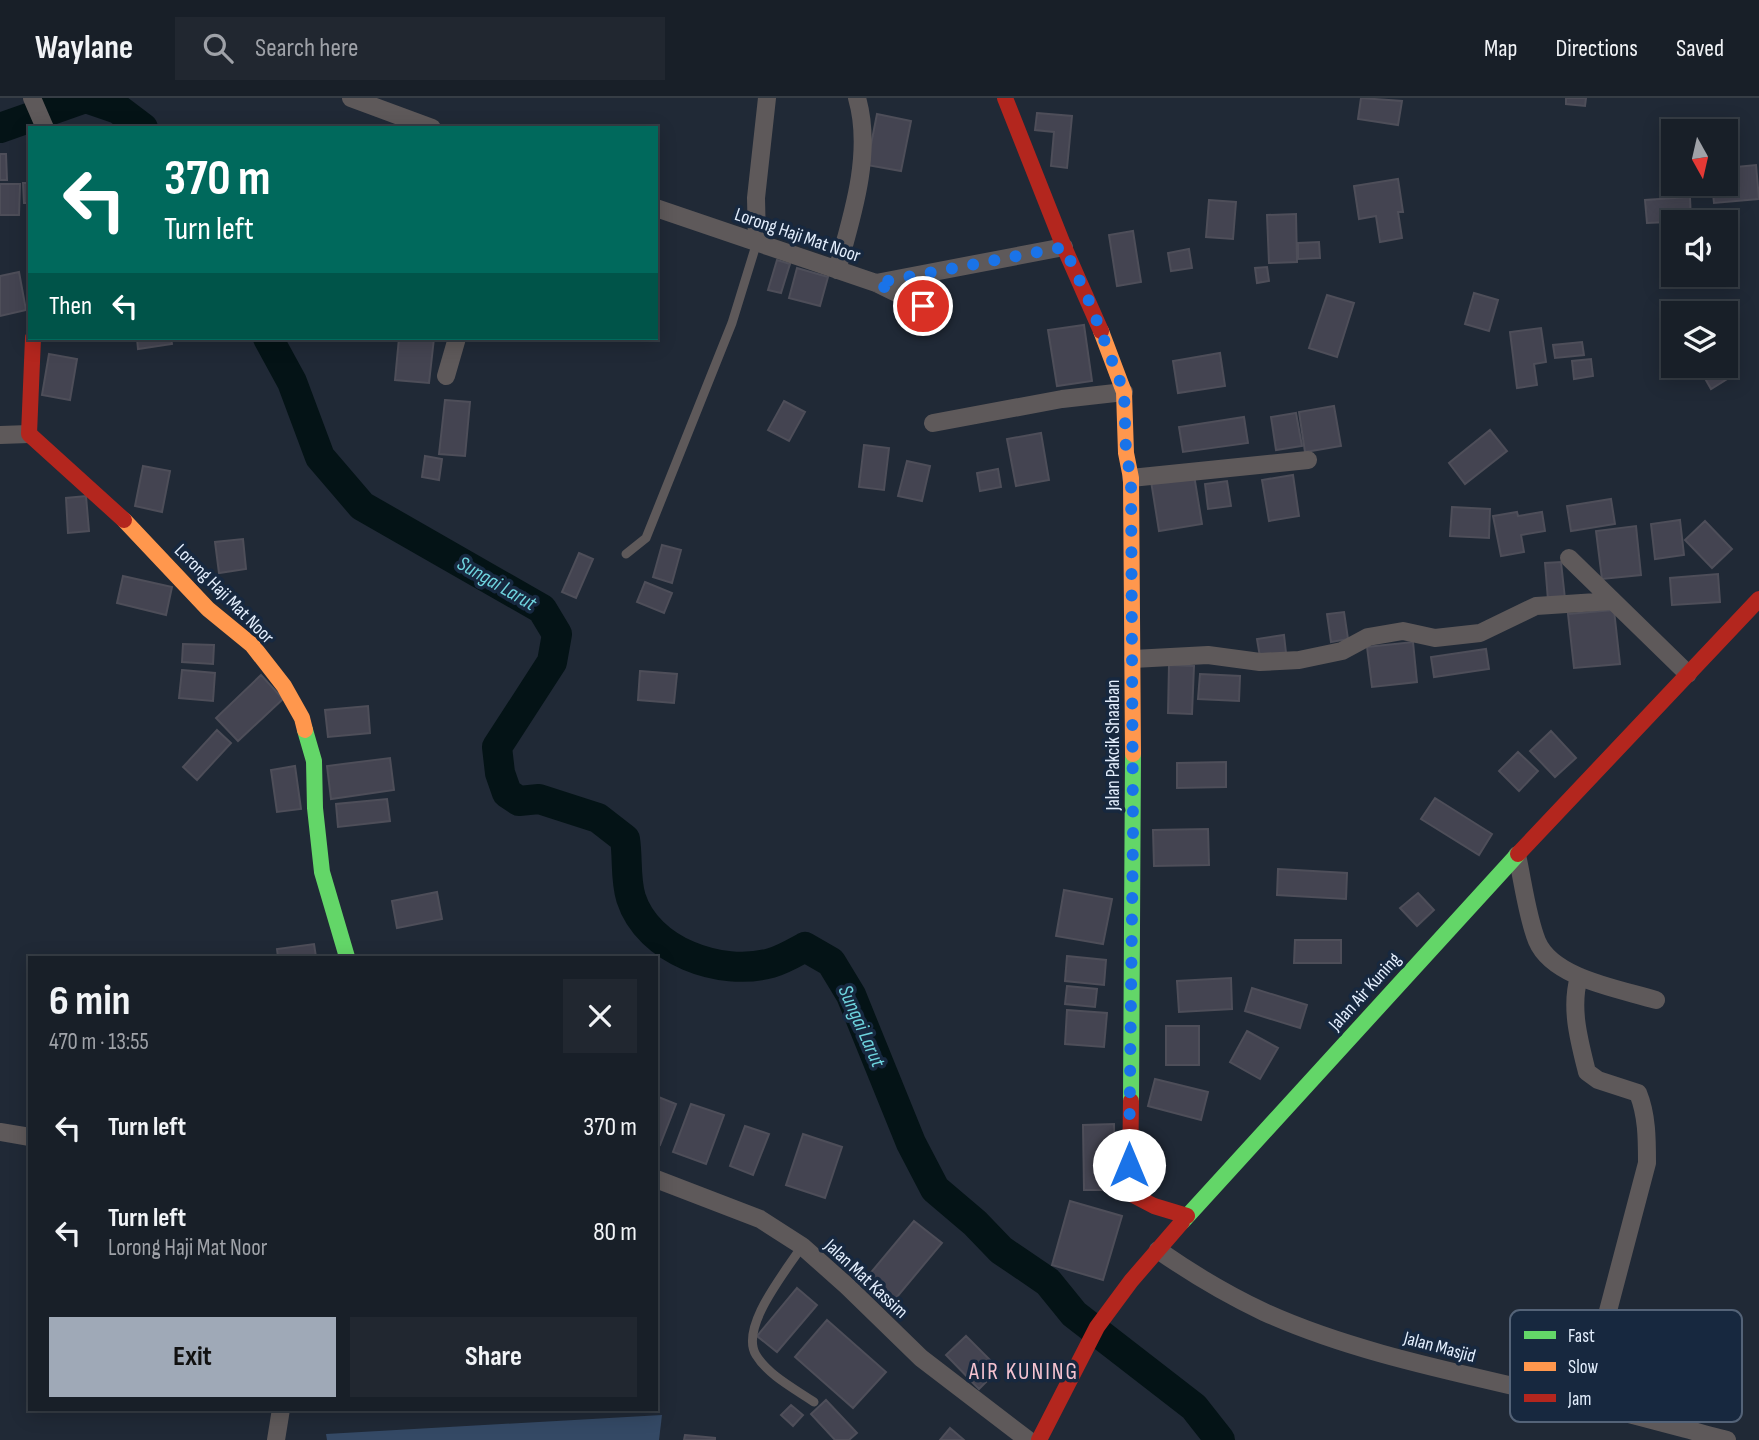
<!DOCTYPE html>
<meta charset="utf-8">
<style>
:root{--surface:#181f28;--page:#212730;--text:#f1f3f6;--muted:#9fa2a8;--line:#363d45;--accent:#9fa9b7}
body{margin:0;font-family:"Sofia Sans Condensed",sans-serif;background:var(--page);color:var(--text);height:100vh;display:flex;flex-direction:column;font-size:26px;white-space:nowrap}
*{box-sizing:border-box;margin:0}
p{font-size:23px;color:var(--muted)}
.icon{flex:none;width:38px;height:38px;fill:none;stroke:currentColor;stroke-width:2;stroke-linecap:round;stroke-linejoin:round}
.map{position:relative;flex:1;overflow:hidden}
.drawer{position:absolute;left:28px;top:858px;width:630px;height:455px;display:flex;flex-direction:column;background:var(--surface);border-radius:0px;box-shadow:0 4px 18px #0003,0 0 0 2px var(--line)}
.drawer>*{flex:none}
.guide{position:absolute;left:28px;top:28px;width:630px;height:214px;border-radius:0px;box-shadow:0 4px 18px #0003,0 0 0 2px var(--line);background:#00695c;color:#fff;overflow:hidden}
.needle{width:46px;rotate:172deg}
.tools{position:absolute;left:1661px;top:21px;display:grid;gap:14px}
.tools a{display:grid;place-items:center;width:77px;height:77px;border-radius:0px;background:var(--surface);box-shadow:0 4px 18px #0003,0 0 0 2px var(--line);font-size:35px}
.pin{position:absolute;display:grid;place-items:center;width:60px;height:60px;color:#fff;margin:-30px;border:4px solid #fff;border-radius:50%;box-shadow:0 2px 7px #0007}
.me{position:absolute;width:77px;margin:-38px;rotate:0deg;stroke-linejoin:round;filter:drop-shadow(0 0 5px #0008)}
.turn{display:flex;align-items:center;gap:24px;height:147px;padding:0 21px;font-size:32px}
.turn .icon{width:91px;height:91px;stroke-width:2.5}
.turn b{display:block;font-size:49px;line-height:60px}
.then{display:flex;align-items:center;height:66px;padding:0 21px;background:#0003;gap:14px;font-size:26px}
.round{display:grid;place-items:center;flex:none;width:74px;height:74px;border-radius:0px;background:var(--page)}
.overview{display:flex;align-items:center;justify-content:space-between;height:119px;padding:0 21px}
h1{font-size:42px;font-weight:700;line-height:52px}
.primary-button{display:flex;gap:14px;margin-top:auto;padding:14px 21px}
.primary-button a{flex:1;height:80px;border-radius:0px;background:var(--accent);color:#111;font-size:28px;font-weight:700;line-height:80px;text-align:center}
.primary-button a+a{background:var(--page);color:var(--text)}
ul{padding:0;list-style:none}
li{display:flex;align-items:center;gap:21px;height:105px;padding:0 21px}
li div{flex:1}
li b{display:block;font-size:26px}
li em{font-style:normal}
header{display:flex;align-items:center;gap:42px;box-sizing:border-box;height:98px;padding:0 35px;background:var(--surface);border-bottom:2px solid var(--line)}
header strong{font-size:33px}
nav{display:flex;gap:38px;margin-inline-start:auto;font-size:24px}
.search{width:490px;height:63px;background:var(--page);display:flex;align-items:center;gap:18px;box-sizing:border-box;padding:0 24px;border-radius:0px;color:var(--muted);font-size:26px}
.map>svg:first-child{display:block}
</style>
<header>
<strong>Waylane</strong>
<div class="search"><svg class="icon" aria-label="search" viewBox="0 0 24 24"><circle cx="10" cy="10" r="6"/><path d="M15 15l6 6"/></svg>Search here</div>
<nav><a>Map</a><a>Directions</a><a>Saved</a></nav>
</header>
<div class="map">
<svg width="1759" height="1342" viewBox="0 0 1759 1342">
<rect width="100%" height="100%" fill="#202936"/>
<!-- green -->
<path fill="#344965" d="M662 1317 659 1342H327L326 1336Z"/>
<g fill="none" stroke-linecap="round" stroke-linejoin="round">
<!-- river -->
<path stroke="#041316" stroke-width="30" d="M86 0 118 11 143 30
M0 30 85 0
M268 240 292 284 320 359 362 408 542 511 557 536 552 564 497 649 500 675 507 695 519 703 539 701 598 720 625 741C628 760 625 781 631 800 648 853 720 879 771 865 782 862 794 855 805 849L831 864 851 897 911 1045 935 1091 975 1125 1001 1152 1048 1184 1074 1216 1194 1309 1220 1342"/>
</g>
<!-- building -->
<path fill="#444451" stroke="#4e4e59" stroke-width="2" d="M1361 0 1402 3 1398 27 1358 21Z
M1566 0H1586L1585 8 1566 6Z
M1037 15 1072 18 1067 70 1051 68 1054 34 1035 32Z
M877 16 911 23 901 73 867 67Z
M0 56H6L7 82H0Z
M1756 67 1759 101 1714 105 1712 86H1726V70Z
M1398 81 1403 114H1398L1402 140 1380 144 1376 118 1359 121 1354 88Z
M23 85H30V105H24Z
M0 86H20L19 117H0Z
M1690 99 1691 123 1647 125 1645 102Z
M1209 102 1236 104 1233 141 1206 139Z
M1296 116 1297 164 1269 165 1267 117Z
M1133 133 1141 184 1117 188 1109 137Z
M1319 144 1320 160 1298 161V145Z
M1189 151 1192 170 1171 173 1168 155Z
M777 162 790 166 781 195 768 192Z
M1267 169 1269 183 1257 185 1255 170Z
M797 170 828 179 820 208 789 200Z
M19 174 26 212 0 218V178Z
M1474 195 1498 202 1489 233 1465 226Z
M1327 197 1354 205 1337 259 1309 250Z
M1084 227 1092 283 1057 288 1048 232Z
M1541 230 1546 264 1534 266 1537 287 1517 290 1510 234Z
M137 240H171L172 246 138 251Z
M399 240H434L429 285 395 282Z
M1582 244 1584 257 1555 260 1553 247Z
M1220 255 1225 288 1178 295 1173 263Z
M49 256 77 261 70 302 42 297Z
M1726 256 1737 275 1711 291 1698 268H1726Z
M1591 261 1593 278 1574 281 1572 263Z
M445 302 470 304 465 358 439 356Z
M784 303 805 314 789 343 768 332Z
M1334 308 1341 348 1305 354 1299 314Z
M1296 315 1302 348 1276 352 1271 319Z
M1244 319 1248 345 1183 354 1179 329Z
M1490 332 1507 353 1465 386 1449 365Z
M1041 335 1049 382 1016 388 1007 341Z
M864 347 889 350 884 392 859 389Z
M425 358 442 361 439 382 422 379Z
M907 363 930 368 922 403 898 398Z
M143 368 170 373 162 414 135 408Z
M998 371 1001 389 980 393 977 375Z
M1194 377 1202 426 1159 433 1151 383Z
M1293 377 1299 418 1269 423 1262 382Z
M1227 383 1231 408 1208 411 1205 386Z
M86 398 89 433 68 435 66 400Z
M1611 401 1615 426 1571 433 1567 408Z
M1452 409 1490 411 1489 440 1450 438Z
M1517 414 1518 418 1542 414 1545 433 1521 437 1524 454 1501 458 1493 418Z
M1680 422 1684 457 1655 461 1651 426Z
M1705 423 1732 451 1712 470 1685 442Z
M1636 428 1641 477 1602 481 1596 433Z
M243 441 246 471 219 475 215 444Z
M662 447 681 452 672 485 653 479Z
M579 455 593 461 576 500 562 494Z
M1561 464 1565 501 1548 502 1545 465Z
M1718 476 1720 504 1672 507 1670 480Z
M123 478 172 489 166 517 117 505Z
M645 484 672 495 664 515 637 504Z
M1614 512 1620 566 1574 570 1568 516Z
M1344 514 1348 541 1331 544 1327 516Z
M1284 537 1286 555 1260 559 1257 541Z
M1413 544 1417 584 1372 589 1367 549Z
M183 546 214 547 213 566 182 564Z
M1486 551 1489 571 1434 579 1431 559Z
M1169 567 1194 568 1192 616 1168 615Z
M182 572 215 575 213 603 179 600Z
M640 573 677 576 674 605 638 602Z
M1200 576 1240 578 1239 603 1198 601Z
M261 577 283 601 238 643 216 620Z
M368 608 370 635 328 639 325 612Z
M217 632 231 645 197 682 183 669Z
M1551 633 1576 660 1555 679 1530 653Z
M1518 654 1538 673 1519 693 1499 673Z
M390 660 394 692 331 701 327 668Z
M1226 664V689L1177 690V665Z
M295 668 301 711 277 714 271 672Z
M1435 700 1492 736 1479 757 1421 721Z
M387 701 390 723 338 729 336 706Z
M1208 731 1209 767 1154 768 1153 732Z
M1278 771 1347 775 1346 801 1277 797Z
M1064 792 1112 801 1103 846 1056 838Z
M437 794 442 821 397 830 392 803Z
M1418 795 1434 812 1417 828 1400 810Z
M1295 842H1341V865H1294Z
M314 846 316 859H278L277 851Z
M1067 858 1106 862 1104 887 1065 883Z
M1231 880 1232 911 1179 914 1177 883Z
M1067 888 1097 891 1095 909 1065 906Z
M1252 890 1307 907 1300 930 1245 913Z
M1067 912 1107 915 1104 949 1065 946Z
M1166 928H1199V967H1166Z
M1247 933 1278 950 1260 981 1230 964Z
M1155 981 1208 994 1201 1022 1148 1008Z
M656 998 676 1006 660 1047 656 1046Z
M691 1006 724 1017 706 1066 673 1054Z
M1114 1026 1115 1092H1084L1083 1027Z
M745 1028 769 1036 753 1077 730 1068Z
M803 1036 842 1049 825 1100 786 1087Z
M1070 1103 1122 1118 1103 1182 1052 1167Z
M914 1123 942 1145 891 1206 863 1184Z
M797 1190 817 1207 777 1254 757 1238Z
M827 1222 886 1274 853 1310 795 1259Z
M966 1238 999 1271 979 1291 946 1257Z
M826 1302 857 1335 849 1342H835L811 1316Z
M791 1307 803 1317 793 1328 781 1317Z
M950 1330 964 1342H940Z
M685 1337 715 1340V1342H684Z"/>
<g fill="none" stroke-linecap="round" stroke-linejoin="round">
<!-- lane -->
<path stroke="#5e595a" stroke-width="9" d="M626 456 646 440 732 225 757 144
M802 1148C787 1172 739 1229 756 1257 768 1277 795 1291 814 1304"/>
<!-- street -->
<path stroke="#5e595a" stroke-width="18" d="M32 0 45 30
M351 0 432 30
M656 110 876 185 923 208
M757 144 756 100 767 0
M837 172C852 119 873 55 857 0
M876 185 1064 149
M446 278 457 240
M933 325 1062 301 1124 294
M0 337 29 336
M1131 380 1308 362
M1569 460 1688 576
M1133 561 1208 557 1260 564 1299 562 1342 553 1368 539 1403 533 1435 540 1480 535 1536 508 1612 503
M1517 757C1523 784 1527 818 1537 843 1553 881 1621 891 1656 902
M1579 879C1570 910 1579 942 1587 974L1598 982 1638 995C1647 1017 1647 1041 1647 1065L1584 1304
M0 1034 30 1039
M656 1081 760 1121 802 1148 847 1188 921 1260 1028 1342
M1158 1152C1191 1175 1228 1197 1264 1214 1354 1255 1460 1275 1556 1298 1613 1311 1670 1327 1727 1342
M276 1342 281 1311"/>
<!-- fast -->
<path stroke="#63d668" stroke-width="16" d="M305 632 314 663 315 710 322 774 347 859
M1131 1003 1133 656
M1182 1124 1518 756"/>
<!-- slow -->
<path stroke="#ff974d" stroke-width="16" d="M1101 233 1124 294 1126 355 1131 380 1133 656
M124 422 208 511 252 547 284 588 302 620 305 632"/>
<!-- jam -->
<path stroke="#b3261e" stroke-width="16" d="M1005 0 1064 149 1101 233
M33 240 29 336 124 422
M1518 756 1759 501
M1131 1003 1130 1081 1133 1097 1154 1108 1187 1118
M1039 1342 1097 1229 1131 1183 1182 1124"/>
</g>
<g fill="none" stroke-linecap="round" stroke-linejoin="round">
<!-- route -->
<path stroke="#1a73e8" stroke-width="12" stroke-dasharray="0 21.6" d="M923 208 876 185 1064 149 1090 205 1124 294 1126 355 1131 380 1133 734 1129 1067"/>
</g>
<g text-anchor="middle" stroke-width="7" stroke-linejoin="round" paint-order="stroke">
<!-- street labels -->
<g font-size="19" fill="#e3eefd" stroke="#17283f">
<text transform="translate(798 136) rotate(19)" y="7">Lorong Haji Mat Noor</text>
<text transform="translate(225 495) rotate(45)" y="7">Lorong Haji Mat Noor</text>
<text transform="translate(1112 647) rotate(-90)" y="7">Jalan Pakcik Shaaban</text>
<text transform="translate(1364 893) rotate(-48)" y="7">Jalan Air Kuning</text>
<text transform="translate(867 1180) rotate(43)" y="7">Jalan Mat Kassim</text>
<text transform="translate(1440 1248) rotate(15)" y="7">Jalan Masjid</text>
</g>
<!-- water labels -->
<g font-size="21" font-style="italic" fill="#6ed4de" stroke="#17283f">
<text transform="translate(497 485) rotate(30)" y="7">Sungai Larut</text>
<text transform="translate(862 928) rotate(66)" y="7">Sungai Larut</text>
</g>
<!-- quarter labels -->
<g font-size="23" letter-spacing="2" fill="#f5c3d1" stroke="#17283f">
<text x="1024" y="1281">AIR KUNING</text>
</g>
</g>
<!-- legend -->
<rect x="1510" y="1212" width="232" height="112" rx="10" fill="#17283f" stroke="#546378" stroke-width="2"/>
<rect x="1524" y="1233" width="32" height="8" fill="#63d668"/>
<rect x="1524" y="1264" width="32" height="9" fill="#ff974d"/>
<rect x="1524" y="1296" width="32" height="8" fill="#b3261e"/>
<g font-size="19" fill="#e3eefd">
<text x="1568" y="1244">Fast</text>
<text x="1568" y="1275">Slow</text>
<text x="1568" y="1307">Jam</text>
</g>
</svg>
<div class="tools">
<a><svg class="needle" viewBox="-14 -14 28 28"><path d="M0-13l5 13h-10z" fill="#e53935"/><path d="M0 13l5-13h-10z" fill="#9fa2a8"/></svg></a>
<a><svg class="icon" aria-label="sound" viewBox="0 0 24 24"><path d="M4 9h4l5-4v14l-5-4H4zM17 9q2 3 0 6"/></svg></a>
<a><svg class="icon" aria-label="layers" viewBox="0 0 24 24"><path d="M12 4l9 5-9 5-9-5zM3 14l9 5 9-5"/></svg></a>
</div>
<div class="pin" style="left:923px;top:208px;background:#d93025"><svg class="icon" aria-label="arrive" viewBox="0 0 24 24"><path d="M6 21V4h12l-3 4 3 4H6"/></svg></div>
<svg class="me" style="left:1129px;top:1067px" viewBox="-20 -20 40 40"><circle r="19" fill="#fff"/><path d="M0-13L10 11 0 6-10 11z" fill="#1a73e8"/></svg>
<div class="guide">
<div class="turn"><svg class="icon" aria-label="left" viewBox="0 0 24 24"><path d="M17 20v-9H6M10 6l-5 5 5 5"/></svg><div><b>370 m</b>Turn left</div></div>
<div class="then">Then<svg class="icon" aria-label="left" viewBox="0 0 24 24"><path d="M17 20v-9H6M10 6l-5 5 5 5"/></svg></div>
</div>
<section class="drawer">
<div class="overview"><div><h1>6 min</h1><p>470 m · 13:55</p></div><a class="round"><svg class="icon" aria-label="close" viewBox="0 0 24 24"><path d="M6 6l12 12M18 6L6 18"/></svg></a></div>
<ul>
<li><svg class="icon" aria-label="left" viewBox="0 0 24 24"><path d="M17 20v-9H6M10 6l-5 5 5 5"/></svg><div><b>Turn left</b></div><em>370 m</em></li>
<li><svg class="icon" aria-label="left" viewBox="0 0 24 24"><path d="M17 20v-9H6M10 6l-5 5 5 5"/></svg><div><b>Turn left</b><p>Lorong Haji Mat Noor</p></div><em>80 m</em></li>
</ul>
<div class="primary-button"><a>Exit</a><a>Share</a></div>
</section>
</div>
